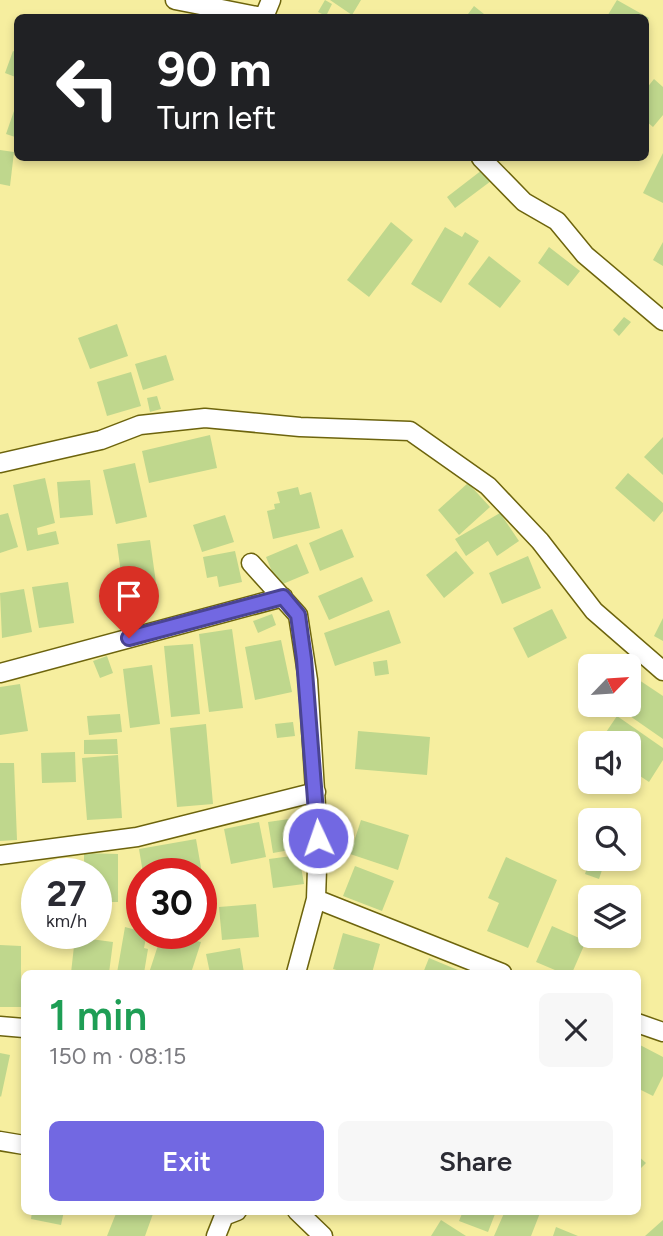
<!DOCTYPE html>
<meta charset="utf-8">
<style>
:root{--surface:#fff;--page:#f7f7f7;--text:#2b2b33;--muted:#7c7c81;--accent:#7268e2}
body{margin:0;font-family:Figtree,sans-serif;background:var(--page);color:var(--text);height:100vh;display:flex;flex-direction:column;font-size:26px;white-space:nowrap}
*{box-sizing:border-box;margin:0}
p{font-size:23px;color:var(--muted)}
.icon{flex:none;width:38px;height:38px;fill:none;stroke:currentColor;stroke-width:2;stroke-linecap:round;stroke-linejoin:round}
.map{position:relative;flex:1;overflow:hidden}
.sheet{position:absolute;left:21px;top:970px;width:620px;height:245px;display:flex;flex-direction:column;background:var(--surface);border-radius:10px;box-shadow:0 4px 10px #0003}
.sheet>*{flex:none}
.hud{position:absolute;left:14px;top:14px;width:635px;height:147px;border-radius:10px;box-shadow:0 4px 10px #0003;background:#202124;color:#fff;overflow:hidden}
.needle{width:46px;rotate:65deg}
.buttons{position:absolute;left:578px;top:654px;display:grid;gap:14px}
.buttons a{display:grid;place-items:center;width:63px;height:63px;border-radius:10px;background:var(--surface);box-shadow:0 4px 10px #0003;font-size:35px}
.speed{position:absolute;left:21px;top:858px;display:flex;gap:14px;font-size:35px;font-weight:700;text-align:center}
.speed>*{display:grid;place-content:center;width:91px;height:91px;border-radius:50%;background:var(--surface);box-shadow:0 4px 10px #0003;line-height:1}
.speed small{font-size:18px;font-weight:400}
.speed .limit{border:10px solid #d22;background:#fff;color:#111}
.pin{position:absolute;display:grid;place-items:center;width:60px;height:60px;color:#fff;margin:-72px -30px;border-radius:50% 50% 50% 0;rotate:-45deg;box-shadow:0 0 7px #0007}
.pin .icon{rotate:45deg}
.me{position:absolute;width:77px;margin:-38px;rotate:357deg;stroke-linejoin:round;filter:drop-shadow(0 0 5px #0008)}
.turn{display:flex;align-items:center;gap:24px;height:147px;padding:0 28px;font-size:32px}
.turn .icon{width:91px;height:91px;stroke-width:2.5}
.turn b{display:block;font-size:49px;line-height:60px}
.round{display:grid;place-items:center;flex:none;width:74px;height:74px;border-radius:10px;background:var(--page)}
.overview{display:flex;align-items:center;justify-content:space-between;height:119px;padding:0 28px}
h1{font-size:42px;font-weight:600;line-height:52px;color:#1e9e55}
.action{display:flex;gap:14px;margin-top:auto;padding:14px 28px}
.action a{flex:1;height:80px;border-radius:10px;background:var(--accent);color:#fff;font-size:28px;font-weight:600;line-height:80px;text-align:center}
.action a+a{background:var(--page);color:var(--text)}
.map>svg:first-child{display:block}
</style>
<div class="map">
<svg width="663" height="1236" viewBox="0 0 663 1236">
<rect width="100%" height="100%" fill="#f6ee9f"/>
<!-- building -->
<path fill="#bfd78d" d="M325 0 332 4 326 16 318 12Z
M330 0H361L352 15Z
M617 0 649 18 646 23V18H606Z
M474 6 489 18H465Z
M13 51 18 53V78L5 73Z
M654 79 663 87V115L653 127 646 121V89Z
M15 108 18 109V138L6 134Z
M0 150 14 152 10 186 0 184Z
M663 153V203L643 193Z
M482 170 491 181 455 208 447 197Z
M391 222 413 240 369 297 347 280Z
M445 227 462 237 465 232 479 241 441 303 411 284Z
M663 242V266L653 260Z
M549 247 580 271 568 286 538 263Z
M489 256 521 281 500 308 468 284Z
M624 317 631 322 619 336 613 330Z
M117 324 128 356 90 369 78 338Z
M166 355 174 380 143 390 135 364Z
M131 372 141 406 107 416 97 382Z
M157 396 161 409 150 412 147 398Z
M210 435 217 468 149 483 142 451Z
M663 437V475L644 457Z
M135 463 147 517 116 524 103 470Z
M628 473 663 503V511L654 522 615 488Z
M45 478 55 523 37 528 38 535 56 531 59 544 27 551 13 485Z
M90 480 93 515 60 518 57 482Z
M468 483 490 507 459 535 438 510Z
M298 487 300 495 311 492 320 528 273 539 267 511 275 509 274 504 280 503 277 492Z
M8 513 18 547 0 553V515Z
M500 513 519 541 497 556 488 541 466 556 455 539Z
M225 515 234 542 202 552 193 525Z
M342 529 354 557 320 571 309 543Z
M150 540 157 590 124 595 117 544Z
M297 544 309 573 278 586 266 557Z
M235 551 242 582 219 587 217 576 207 578 203 557Z
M456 551 474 573 444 598 426 575Z
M528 556 541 588 502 604 489 573Z
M362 577 373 601 329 620 318 596Z
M68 582 74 623 39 628 32 587Z
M24 589 32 632 2 638 0 593Z
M552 609 567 638 528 658 513 628Z
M389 610 401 643 335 666 324 633Z
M272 614 276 625 258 633 253 621Z
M663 618V641L654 636Z
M232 629 243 708 209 712 199 634Z
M281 640 292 692 255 700 245 647Z
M193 644 200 714 171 717 164 646Z
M107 656 113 673 100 678 93 661Z
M387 660 389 674 375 676 373 662Z
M152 665 160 724 130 728 123 669Z
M633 676 663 696V739L614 705H628V683Z
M20 684 28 731 0 735V687Z
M120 714 122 732 89 735 87 716Z
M617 716 663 748V760L649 782 628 768V744H598Z
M293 722 295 736 277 738 275 724Z
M206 724 213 804 177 807 170 728Z
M358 731 430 737 427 775 355 769Z
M117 739 118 754H84V740Z
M75 752 76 782 42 783 41 753Z
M118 755 122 818 87 820 82 758Z
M0 763H14L17 840 0 841Z
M296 818 301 848 273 853 268 822Z
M361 820 409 835 398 870 350 854Z
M259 822 266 857 231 864 224 829Z
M337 833 350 834 349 850 336 849Z
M196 839 202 873H143L139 849Z
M84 853 118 854V902H96V873H84Z
M299 855 304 884 273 888 269 859Z
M506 857 557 880 528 948 487 931 499 903 488 898Z
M590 859 604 864 599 879 585 874Z
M355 866 394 881 382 911 343 896Z
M142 893V918H140L136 894Z
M256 904 259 937 222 940 219 907Z
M552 926 586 941 572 973H562L536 962Z
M125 927 147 933 144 948 148 949 144 973H117Z
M162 933 201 942 191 973H149Z
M343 933 380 944 372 973H347L333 969Z
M75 937 113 942 109 973H71Z
M0 945 21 946V1007H0Z
M240 948 244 973H210L206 954Z
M429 958 465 973H423Z
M640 1045 663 1057V1076L653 1096 637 1088V1052Z
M0 1053 10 1055 1 1097 0 1096Z
M637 1155 646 1163 637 1172Z
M32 1211H64L61 1225 31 1219Z
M117 1211H154L145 1236H107Z
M463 1211 495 1214 488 1232 459 1221Z
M505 1211 540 1213 531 1236H494Z
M441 1220 466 1236H431Z
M663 1220V1236H645Z
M556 1227 578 1236H553Z"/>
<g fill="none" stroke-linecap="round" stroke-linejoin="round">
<defs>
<path id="street" d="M175 0 267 18
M264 17 271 0
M481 158 524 202 557 221 585 255 663 321
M0 463 101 440 140 425 205 418 300 427 410 431 488 486 540 541 594 611 663 671
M251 563 298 615 308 680 318 838 316 899 296 973
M0 673 283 597
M0 855 137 837 316 792
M316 899 502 973
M637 1023 663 1032
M0 1026 24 1028
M0 1141 24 1145
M297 1211 323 1236
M216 1236 224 1216 237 1211"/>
</defs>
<!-- street casing -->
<use href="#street" stroke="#6d640d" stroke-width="21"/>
<!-- street -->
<use href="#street" stroke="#fff" stroke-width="18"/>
</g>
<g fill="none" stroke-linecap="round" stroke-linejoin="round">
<defs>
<path id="route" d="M129 638 283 597 298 615 304 659 318 838"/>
</defs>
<!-- route casing -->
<use href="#route" stroke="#4a4493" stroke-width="18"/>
<!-- route -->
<use href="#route" stroke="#7268e2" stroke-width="12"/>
</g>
</svg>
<div class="buttons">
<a><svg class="needle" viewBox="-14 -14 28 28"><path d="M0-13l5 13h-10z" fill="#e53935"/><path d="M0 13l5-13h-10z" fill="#7c7c81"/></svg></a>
<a><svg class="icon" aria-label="sound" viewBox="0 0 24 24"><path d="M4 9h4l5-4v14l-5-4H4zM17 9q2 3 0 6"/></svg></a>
<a><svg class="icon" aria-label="search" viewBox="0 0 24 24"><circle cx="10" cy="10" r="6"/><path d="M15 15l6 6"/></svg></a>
<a><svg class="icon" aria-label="layers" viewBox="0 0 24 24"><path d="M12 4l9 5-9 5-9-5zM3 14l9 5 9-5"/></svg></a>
</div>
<div class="speed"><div>27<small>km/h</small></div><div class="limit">30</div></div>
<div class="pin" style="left:129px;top:638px;background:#d93025"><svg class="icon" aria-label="arrive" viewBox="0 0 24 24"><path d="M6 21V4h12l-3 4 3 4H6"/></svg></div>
<svg class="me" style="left:318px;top:838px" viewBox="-20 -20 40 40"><circle r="17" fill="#7268e2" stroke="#fff" stroke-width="3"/><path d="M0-11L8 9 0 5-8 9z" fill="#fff"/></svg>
<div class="hud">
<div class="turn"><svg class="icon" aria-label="left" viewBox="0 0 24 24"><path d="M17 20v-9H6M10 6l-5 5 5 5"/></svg><div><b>90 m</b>Turn left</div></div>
</div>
<section class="sheet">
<div class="overview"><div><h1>1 min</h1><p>150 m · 08:15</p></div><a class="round"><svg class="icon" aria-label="close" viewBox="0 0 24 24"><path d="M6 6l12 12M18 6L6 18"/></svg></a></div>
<div class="action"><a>Exit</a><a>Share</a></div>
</section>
</div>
